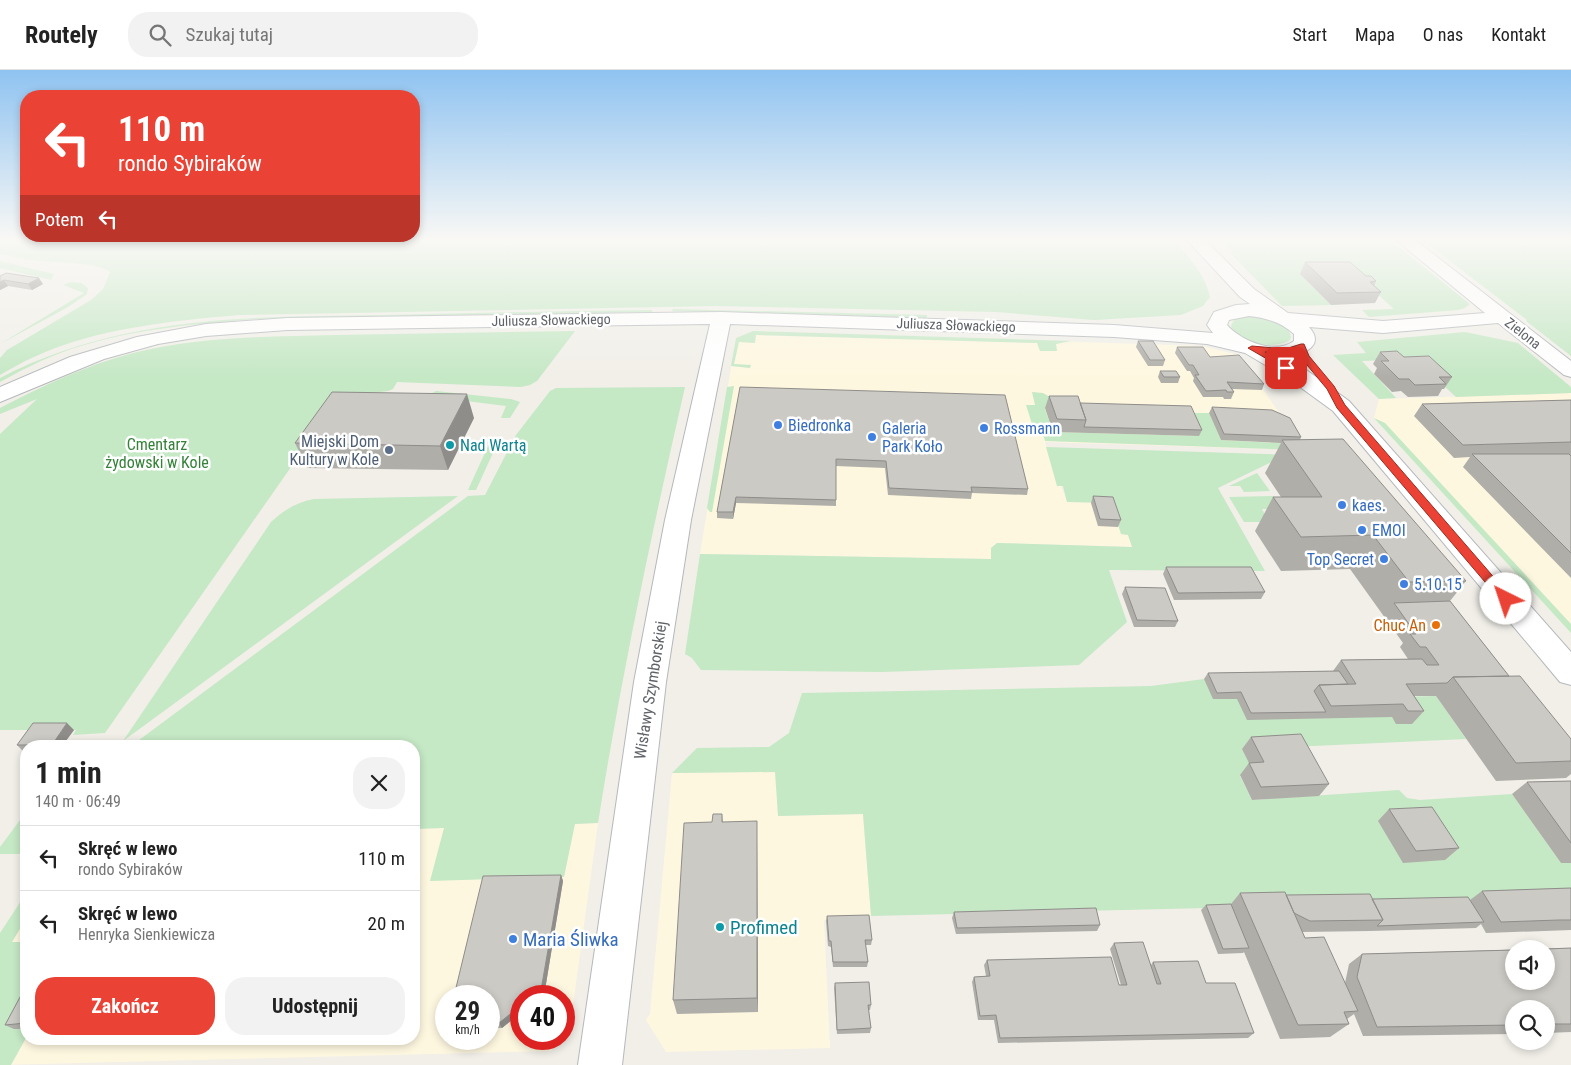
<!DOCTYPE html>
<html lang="pl">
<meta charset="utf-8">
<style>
:root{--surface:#fff;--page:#f2f2f2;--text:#222;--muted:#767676;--line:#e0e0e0;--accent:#ea4335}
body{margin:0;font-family:"Roboto Condensed",sans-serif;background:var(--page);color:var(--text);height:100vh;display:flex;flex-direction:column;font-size:19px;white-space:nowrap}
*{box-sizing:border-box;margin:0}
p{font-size:16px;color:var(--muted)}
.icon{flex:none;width:28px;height:28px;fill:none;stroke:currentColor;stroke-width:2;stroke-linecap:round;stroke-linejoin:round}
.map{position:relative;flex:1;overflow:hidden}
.drawer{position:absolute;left:20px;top:670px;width:400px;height:305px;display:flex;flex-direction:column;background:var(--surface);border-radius:20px;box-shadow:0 2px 8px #0003}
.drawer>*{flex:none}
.top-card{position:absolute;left:20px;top:20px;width:400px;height:152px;border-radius:20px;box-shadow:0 2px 8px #0003;background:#ea4335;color:#fff;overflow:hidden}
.controls{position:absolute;left:1505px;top:870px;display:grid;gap:10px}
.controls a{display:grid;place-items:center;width:50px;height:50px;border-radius:50%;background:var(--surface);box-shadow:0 2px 8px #0003;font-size:25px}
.speed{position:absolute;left:435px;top:915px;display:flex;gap:10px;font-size:25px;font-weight:700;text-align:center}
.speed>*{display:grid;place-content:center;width:65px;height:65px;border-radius:50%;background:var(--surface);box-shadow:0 2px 8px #0003;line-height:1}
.speed small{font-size:12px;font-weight:400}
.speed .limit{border:8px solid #d22;background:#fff;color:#111}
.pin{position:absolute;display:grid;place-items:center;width:42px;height:42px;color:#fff;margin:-21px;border-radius:10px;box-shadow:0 2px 8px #0006}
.me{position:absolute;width:55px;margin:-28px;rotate:319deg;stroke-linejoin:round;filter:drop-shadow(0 0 4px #0008)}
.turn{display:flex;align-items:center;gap:18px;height:105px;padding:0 15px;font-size:22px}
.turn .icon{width:65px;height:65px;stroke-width:2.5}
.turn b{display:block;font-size:35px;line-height:42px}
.then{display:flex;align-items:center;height:48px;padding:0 15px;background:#0003;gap:10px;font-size:19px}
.round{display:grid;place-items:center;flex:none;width:52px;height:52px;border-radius:20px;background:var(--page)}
.summary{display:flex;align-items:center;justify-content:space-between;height:85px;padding:0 15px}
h1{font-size:30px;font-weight:700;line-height:38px}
.button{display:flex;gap:10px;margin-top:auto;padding:10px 15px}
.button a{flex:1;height:58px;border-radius:20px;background:var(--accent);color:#fff;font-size:20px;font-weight:700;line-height:58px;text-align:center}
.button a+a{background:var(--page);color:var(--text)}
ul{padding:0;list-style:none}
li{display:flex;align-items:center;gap:15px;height:65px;padding:0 15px;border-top:1px solid var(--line)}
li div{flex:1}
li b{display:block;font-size:19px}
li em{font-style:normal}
header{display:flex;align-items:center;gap:30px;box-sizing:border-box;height:70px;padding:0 25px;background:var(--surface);border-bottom:1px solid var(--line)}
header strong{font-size:24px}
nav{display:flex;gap:28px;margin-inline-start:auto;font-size:18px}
.search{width:350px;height:45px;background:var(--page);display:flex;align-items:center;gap:12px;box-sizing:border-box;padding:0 18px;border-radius:20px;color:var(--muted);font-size:19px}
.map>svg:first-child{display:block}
</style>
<header>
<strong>Routely</strong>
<div class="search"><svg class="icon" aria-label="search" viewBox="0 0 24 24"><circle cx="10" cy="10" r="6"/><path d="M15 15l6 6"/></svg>Szukaj tutaj</div>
<nav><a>Start</a><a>Mapa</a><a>O nas</a><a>Kontakt</a></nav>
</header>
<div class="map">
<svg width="1571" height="995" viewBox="0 0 1571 995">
<rect width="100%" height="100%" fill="#f1efe8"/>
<!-- commercial -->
<path fill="#fef7e0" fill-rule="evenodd" d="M753 261 1201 276 1239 285 1287 354 1302 380 1045 372 1067 432 1111 433 1121 464 1128 465 1133 477 997 473 991 478V489L700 484 736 268Z
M1571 323V563L1374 348 1379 329Z
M776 702 778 746 863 744 871 846 824 850 830 978 666 982 646 950 650 944 672 703Z
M598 753 573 935 564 963V926H521V969H561L551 981 0 995V863L26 823V969H414V759ZM446 926H489V969H446Z"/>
<!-- green -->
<path fill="#c5e8c5" d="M0 169H1174C1188 187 1205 203 1210 227L1203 236 1181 245 1094 250 996 242 716 236 239 245C171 251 97 258 34 287 22 292 11 299 0 305V288L7 280 91 230 103 219 110 202C96 191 51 193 31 190 20 188 10 186 0 184Z
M1218 169H1389L1470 234 1465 238 1458 240 1369 247 1362 240 1394 239 1354 203 1308 212 1331 235 1282 236 1230 183 1233 182Z
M1421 169H1571V286L1526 251 1527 250Z
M0 191 54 204 51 210 0 198Z
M70 212 82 213 88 218 87 224 68 237 0 274 84 223 63 215Z
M673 239 927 245V248L672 241Z
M652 240V242L256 249C192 254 123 260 63 282 41 290 20 301 0 312V308C122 245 250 247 384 245 473 243 563 241 652 240Z
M1244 247C1259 246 1288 249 1291 267L1289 271C1272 279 1239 275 1231 256 1233 249 1238 248 1244 247Z
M575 261 537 311 530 315 521 317 397 312 393 319 388 321 340 327 105 663 73 665 76 660H0V364L37 329 0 344V338C43 316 86 295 133 283 200 266 268 267 336 265 416 264 496 262 575 261Z
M753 261 1071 271 1056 274 1057 281H1040L1037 273 756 265 755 273 739 272 734 294 751 295 750 298 731 296 736 268Z
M1465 262 1518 273 1571 317V323L1456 327 1415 289 1362 291 1396 328 1379 329 1333 285 1366 283 1357 272Z
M734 316 712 442H710L707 438 727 317Z
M685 317C652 461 621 607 598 753L575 754 564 807 430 811 444 758 414 759V676H131L468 426 485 425 516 365 550 321 556 318Z
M436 321 511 329 520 332 510 348H501L506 336 427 326Z
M1032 322 1043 323 1050 327 1045 339 1053 362 1199 366 1189 343H1209L1221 370 1298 374 1302 380 1045 371 1040 354H1032L1026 335H1035Z
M1374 348 1385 353 1571 554V563Z
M489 374H497L476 420H468Z
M1046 377 1297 385 1282 387 1218 418 1265 501 1109 500 1127 552 1079 595 882 602 701 600 692 588 685 584 700 484 991 489V478L997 473 1132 477 1128 465 1121 464 1111 433 1067 432 1063 416H1057Z
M1257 403 1270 421 1244 422 1240 416H1229Z
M458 426 123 671 271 452C284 440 297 432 314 429Z
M1273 426 1281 439H1262L1269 452H1244L1229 427Z
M1204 609 1237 629 1392 647 1397 654 1412 653 1396 627 1436 626 1466 669 1291 677 1255 705 1240 706 1252 730 1399 720 1407 728 1420 730 1512 724 1561 793H1571V826L1465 832 871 846 863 744 778 746 775 702 672 703 697 678 769 677 789 663 802 623 1151 616Z
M26 742V776L21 784H0V777Z
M26 823V849L12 872H26V968L11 995H0V863Z"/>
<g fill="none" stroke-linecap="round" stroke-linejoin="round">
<defs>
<path id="minor" d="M1186 169H1204L1254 219 1288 243 1383 251 1485 243 1395 169H1414L1571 291V307L1564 305 1498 253 1383 263 1309 257C1327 277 1300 285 1285 288L1305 299 1349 331 1571 582V615L1560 612 1333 341 1289 309 1245 283 1207 274 1114 267 730 254 691 450 666 612 622 995H578L634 612 665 450 710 254 287 260 206 266 158 274 104 289 0 332V317L70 287 137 267 206 254 287 248 721 242 1114 255 1213 263 1207 255 1214 242 1236 235 1250 234 1240 227ZM1249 246C1266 248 1281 252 1294 264V271C1275 285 1241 271 1227 255L1229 250Z"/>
</defs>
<!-- minor casing -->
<use href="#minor" stroke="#b5b8bc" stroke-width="2"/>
<!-- minor -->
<use href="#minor" fill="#fff" fill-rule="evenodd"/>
</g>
<!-- wall -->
<path fill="#afaea9" d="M1305 192 1366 206 1376 211 1374 216 1381 222 1375 233 1331 235 1300 204Z
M0 206 43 214 32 220 8 216 0 220Z
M1138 271 1165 290 1163 296H1148L1136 277Z
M1177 277 1210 287 1264 314 1262 320 1232 319 1234 322 1231 329H1224L1223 327H1203L1193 311 1194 308 1190 301H1187L1175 283Z
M1380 282 1404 287 1452 307 1444 319H1442L1438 326 1408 327 1401 321 1392 322 1374 304 1377 298 1373 294Z
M1160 301 1180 307 1178 313H1161L1158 307Z
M740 317 1028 419 1027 425 972 423 971 429 888 425 885 398 836 396V436L736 433 733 449 717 448V442Z
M1049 326 1202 360 1199 366 1053 362 1045 338Z
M1571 330V385H1570L1571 386V508L1463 397 1470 387 1454 388 1414 346 1422 334Z
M1212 337 1301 367 1300 370 1466 511 1450 531 1509 606 1571 669V704L1566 708 1496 711 1436 626H1414L1424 641 1412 654H1396L1392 647 1247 650 1237 629H1213L1204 609 1208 603 1333 601 1341 590 1408 589 1400 577 1403 573 1350 499 1281 501 1255 461 1273 427H1281L1265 403 1281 373 1221 370 1209 343Z
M474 348 448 400 307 398 295 373Z
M1093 426 1121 450 1118 457 1098 456 1091 433Z
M1166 497 1265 522 1261 529 1174 530 1163 504Z
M1125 517 1178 551 1175 557H1134L1122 524Z
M74 660 62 676H26V682H24L17 675Z
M1251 667 1329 714 1319 726 1252 730 1240 705 1249 693 1242 679Z
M1571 711V793H1561L1512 724 1527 712Z
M1389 739 1459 778 1445 790 1403 793 1378 751Z
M722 744 723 752 757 768 758 942 677 944 673 930 712 752Z
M561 805 563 811 544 926H521V945L517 946 502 958H489V926Z
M1571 818V860L1486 863 1481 854 1476 858 1370 861 1302 862 1305 868 1345 913 1349 894 1362 884 1571 878V962L1546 963V939H1514V964L1363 966 1354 944 1347 949 1349 954 1330 967 1280 969 1244 882 1243 883 1218 884 1201 840 1206 835 1231 834 1240 823 1372 829 1470 830 1482 821Z
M954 842 1100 855 1097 861 956 864 952 848Z
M827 846 872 870 871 875H865L868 892 867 897H833L831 877 828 876 826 851Z
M1114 873 1151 895 1153 892 1206 913 1254 963 1248 968 998 973 994 950H978L972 912 974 907 986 906 984 895 987 890 1121 915 1110 879Z
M835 913 871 935 870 940H868L871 958 870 963 837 964 834 918Z
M26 916V959H14L5 955Z"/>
<!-- shaded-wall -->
<path fill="#8f8d8a" d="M39 208 43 214 32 220 28 214Z
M4 210 8 216 0 220V212Z
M467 324 474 348 448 400 440 376Z
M736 427V433L733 449V442Z
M67 653 74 660 62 676H53L52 675Z
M757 751V768L758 942 757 928Z
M561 805 563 811 544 926H540Z
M521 940V945L517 946 502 958 499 953 514 941Z"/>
<!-- building -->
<path fill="#cccac5" stroke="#8f8d8a" d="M1305 192H1350L1366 206H1371L1376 211 1370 212 1381 222 1337 223Z
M6 203 39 208 28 214 4 210 0 212V206Z
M1138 271H1153L1165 290H1150Z
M1177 277H1203L1210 287 1239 285 1264 314 1227 312 1234 322H1227L1226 320 1206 321 1195 305H1199L1193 295H1189Z
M1397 281 1404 287 1429 286 1452 307H1439L1446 314 1415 315 1409 309H1399L1381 291H1389L1380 282Z
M1160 301H1176L1180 307H1164Z
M740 317 1005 325 1028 419 971 417 972 422 889 418 886 391 836 389V430L736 427 733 442H717Z
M332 322 467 324 440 376 295 373Z
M1049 326H1078L1086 350 1057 349Z
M1571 330V372L1463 375 1422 334Z
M1080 333 1191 336 1202 360 1084 357 1086 350Z
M1212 337 1272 340 1290 348 1301 367 1224 364Z
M1343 369 1466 511 1409 512 1373 465 1301 467 1273 427H1322L1282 370Z
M1472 384H1569L1571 386V483Z
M1093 426 1113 427 1121 450 1100 449Z
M1166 497H1251L1265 522 1178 523Z
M1125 517 1165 518 1178 551 1137 550Z
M1450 531 1509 606 1453 607 1447 613 1406 614 1424 641H1408L1403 634 1331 636 1319 615 1356 614 1341 590 1422 589 1427 595H1439L1426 577H1420L1410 564H1416L1394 533Z
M1339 601 1348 614 1319 615 1314 621 1326 642 1251 643 1241 622 1217 623 1208 603Z
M1520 606 1571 669V691L1516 693 1453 607Z
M33 653H67L52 675H17Z
M1301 664 1329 714 1261 717 1249 693 1264 692 1251 667Z
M1571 711V773L1527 712Z
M1432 737 1459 778 1416 781 1389 739Z
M713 744H722V752L757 751V928L673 930 684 753 712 752Z
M561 805 540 926H521V940L514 941 499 953H489V926H454L483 806Z
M1571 818V850H1559L1501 852 1482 821Z
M1285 822 1305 868 1324 867 1358 941 1344 942 1349 954 1298 955 1240 823Z
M1370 824 1383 850 1310 851 1294 843 1286 825Z
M1468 827 1484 852 1377 856 1383 850 1372 829Z
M1231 834 1249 878 1223 879 1206 835Z
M1096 838 1100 855 957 858 954 842Z
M869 845 872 870H865L868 892H833L831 871H829L827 846Z
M1143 872 1157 914H1161L1153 892 1198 891 1206 913H1235L1254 963 1000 968 996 945 980 946 974 907 990 906 987 890 1111 887 1119 915H1127L1114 873Z
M1571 878V954H1546V939H1514V955L1377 957 1357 907 1362 884 1514 880V911H1546V879Z
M869 912 871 935H868L871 958 837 960 835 913Z
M26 916V953L5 955Z"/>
<!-- sky -->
<linearGradient id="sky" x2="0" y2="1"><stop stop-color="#8fc3f1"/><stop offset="0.55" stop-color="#f9f8f5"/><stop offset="1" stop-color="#f9f8f5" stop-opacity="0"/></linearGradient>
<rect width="1571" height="308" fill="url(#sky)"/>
<!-- route -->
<path fill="#ea4335" stroke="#982c22" d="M1301 274H1304L1309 286 1334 316 1345 335 1510 526 1512 529 1510 532H1502L1337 338 1327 319 1302 289 1298 280 1286 284 1265 282 1290 296 1291 298 1286 300 1248 278 1252 276 1285 279Z"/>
<!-- markers -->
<g fill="#3f7fe0" stroke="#fff" stroke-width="2">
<circle cx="778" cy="355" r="5"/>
<circle cx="984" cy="358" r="5"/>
<circle cx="872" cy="367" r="5"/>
<circle cx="1342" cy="435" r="5"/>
<circle cx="1362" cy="460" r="5"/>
<circle cx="1384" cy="489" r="5"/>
<circle cx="1404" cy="514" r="5"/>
<circle cx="513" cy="869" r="5"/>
</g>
<g fill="#0f9aa8" stroke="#fff" stroke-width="2">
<circle cx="450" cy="375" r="5"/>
<circle cx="720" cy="857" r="5"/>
</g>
<circle fill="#5c6f8a" stroke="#fff" stroke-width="2" cx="389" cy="380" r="5"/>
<circle fill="#e8710a" stroke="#fff" stroke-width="2" cx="1436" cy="555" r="5"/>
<g text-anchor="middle" stroke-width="5" stroke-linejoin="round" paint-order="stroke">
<!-- far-street labels -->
<g font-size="14" fill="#5f6368" stroke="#fff">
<text transform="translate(551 250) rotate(-1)" y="5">Juliusza Słowackiego</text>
<text transform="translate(956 255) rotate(2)" y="5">Juliusza Słowackiego</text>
<text transform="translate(1523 263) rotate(38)" y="5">Zielona</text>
</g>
<!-- shop labels -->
<g font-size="16" fill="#366cbe" stroke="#fff" text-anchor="start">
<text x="788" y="361">Biedronka</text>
<text x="882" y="364">Galeria<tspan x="882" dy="18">Park Koło</tspan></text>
<text x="994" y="364">Rossmann</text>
<text x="1352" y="441">kaes.</text>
<text x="1372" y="466">EMOI</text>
<text x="1374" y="495" text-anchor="end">Top Secret</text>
<text x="1414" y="520">5.10.15</text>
</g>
<!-- service labels -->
<g font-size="16" fill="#4e5e75" stroke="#fff" text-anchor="end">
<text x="379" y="377">Miejski Dom<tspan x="379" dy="18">Kultury w Kole</tspan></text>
</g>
<!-- park labels -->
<g font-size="16" fill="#348238" stroke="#fff">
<text x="157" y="380">Cmentarz<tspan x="157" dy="18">żydowski w Kole</tspan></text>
</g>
<!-- culture labels -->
<g font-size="16" fill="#0d838f" stroke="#fff" text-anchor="start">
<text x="460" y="381">Nad Wartą</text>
</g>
<!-- food labels -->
<g font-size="16" fill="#c56008" stroke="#fff" text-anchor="end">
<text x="1426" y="561">Chuc An</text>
</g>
<!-- street labels -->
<g font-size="16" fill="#5f6368" stroke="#fff">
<text transform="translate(650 620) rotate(-81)" y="6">Wisławy Szymborskiej</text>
</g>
<!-- near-culture labels -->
<g font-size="19" fill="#0d838f" stroke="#fff" text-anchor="start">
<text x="730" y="864">Profimed</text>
</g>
<!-- near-shop labels -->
<g font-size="19" fill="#366cbe" stroke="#fff" text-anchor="start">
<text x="523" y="876">Maria Śliwka</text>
</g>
</g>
</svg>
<div class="controls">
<a><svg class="icon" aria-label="sound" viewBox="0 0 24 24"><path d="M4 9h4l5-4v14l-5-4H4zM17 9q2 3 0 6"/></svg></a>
<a><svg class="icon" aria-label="search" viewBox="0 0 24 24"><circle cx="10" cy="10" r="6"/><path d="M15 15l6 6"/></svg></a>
</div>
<div class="speed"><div>29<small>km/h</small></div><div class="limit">40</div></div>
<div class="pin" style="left:1286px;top:298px;background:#d93025"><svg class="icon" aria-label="arrive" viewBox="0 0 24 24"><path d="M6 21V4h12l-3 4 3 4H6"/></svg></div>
<svg class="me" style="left:1506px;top:529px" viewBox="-20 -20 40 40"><circle r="19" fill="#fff"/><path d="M0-13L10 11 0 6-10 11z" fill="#ea4335"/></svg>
<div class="top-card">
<div class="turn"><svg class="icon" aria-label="left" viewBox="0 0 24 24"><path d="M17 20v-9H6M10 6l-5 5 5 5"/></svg><div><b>110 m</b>rondo Sybiraków</div></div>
<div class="then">Potem<svg class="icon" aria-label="left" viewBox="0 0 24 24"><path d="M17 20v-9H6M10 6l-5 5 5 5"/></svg></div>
</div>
<section class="drawer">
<div class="summary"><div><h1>1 min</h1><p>140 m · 06:49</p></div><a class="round"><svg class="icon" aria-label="close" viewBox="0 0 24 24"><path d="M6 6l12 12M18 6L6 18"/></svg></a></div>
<ul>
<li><svg class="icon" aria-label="left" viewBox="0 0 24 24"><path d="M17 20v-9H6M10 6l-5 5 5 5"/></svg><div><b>Skręć w lewo</b><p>rondo Sybiraków</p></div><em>110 m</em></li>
<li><svg class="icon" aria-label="left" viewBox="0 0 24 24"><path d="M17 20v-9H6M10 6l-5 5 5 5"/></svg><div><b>Skręć w lewo</b><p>Henryka Sienkiewicza</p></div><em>20 m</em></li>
</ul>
<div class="button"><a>Zakończ</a><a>Udostępnij</a></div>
</section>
</div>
